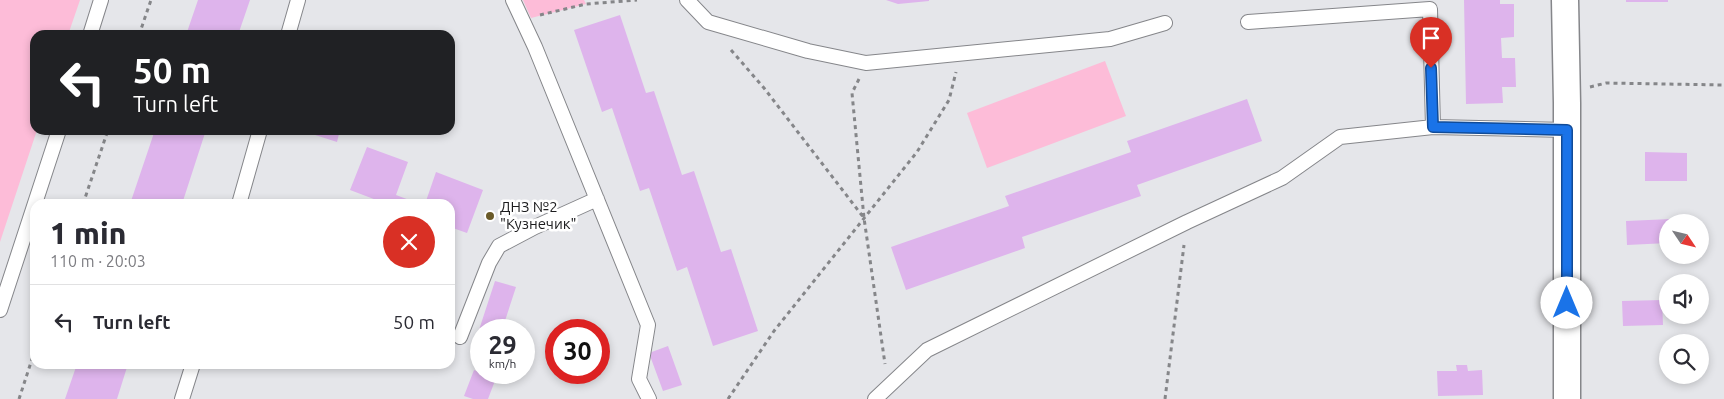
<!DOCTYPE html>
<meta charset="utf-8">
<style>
:root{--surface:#fff;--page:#f2f2f3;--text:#2b2b33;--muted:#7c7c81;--line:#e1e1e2}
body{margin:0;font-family:Ubuntu,sans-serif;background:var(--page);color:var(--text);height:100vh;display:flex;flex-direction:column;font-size:19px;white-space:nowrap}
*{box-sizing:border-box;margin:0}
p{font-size:16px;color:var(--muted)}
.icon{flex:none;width:28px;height:28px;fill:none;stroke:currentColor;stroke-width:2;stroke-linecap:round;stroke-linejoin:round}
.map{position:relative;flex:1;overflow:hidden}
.details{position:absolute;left:30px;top:199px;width:425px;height:170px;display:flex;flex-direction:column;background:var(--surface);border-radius:15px;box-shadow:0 2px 8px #0003}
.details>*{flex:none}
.banner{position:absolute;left:30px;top:30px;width:425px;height:105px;border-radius:15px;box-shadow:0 2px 8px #0003;background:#202124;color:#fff;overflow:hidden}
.needle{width:32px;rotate:125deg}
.fabs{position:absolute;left:1659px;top:214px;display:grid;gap:10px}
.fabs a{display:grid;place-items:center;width:50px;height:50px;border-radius:50%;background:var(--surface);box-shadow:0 2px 8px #0003;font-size:25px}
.speed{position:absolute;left:470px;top:319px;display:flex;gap:10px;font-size:25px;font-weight:700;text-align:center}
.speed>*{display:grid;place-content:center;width:65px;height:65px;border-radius:50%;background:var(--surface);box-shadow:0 2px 8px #0003;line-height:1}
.speed small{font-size:12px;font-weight:400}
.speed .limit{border:8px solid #d22;background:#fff;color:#111}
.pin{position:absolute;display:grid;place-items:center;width:42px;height:42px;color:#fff;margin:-51px -21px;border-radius:50% 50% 50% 0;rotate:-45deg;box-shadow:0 0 5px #0007}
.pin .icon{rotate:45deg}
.me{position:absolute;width:55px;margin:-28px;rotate:0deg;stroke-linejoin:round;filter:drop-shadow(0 0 4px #0008)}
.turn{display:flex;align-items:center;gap:18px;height:105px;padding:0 20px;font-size:22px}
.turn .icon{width:65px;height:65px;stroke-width:2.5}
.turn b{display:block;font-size:35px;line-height:42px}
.round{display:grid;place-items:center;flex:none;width:52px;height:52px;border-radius:26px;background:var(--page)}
.head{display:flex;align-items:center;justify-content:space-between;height:85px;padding:0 20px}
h1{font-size:30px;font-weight:800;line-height:38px}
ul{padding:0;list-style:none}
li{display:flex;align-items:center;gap:15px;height:75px;padding:0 20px;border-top:1px solid var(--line)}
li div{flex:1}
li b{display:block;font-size:19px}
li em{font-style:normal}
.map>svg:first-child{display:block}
</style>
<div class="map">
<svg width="1724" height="399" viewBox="0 0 1724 399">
<rect width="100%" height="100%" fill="#e5e6ea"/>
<!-- green -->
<path fill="#fdbcd8" d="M0 0H80L68 35H35V130H37L0 242Z
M523 0H584L586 4 531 18Z
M1105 61 1126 116 987 168 967 113Z"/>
<!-- building -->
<path fill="#deb4ec" d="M198 0H250L238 35H186Z
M886 0H929V1L898 4Z
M1464 0H1500V4H1514V37L1501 38 1502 58H1515L1516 87H1502L1503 103 1466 104Z
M1626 0H1668V2H1626Z
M620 15 646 93 654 91 682 175 694 171 721 252 731 249 758 331 713 346 687 267 677 271 649 188 640 191 612 108 602 112 574 30Z
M1247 99 1262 141 1137 185 1141 196 1022 237 1025 248 906 290 891 247 1009 206 1005 196 1131 152 1127 141Z
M155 130H206L182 204H130Z
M314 130H340L337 142 312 134Z
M367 147 408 162 396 195 420 204H387L350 190Z
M1645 152 1687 153V181H1645Z
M436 172 483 190 467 233 450 227V204H425Z
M1671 219V222H1668V243L1627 245 1626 221Z
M495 281 516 287 502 330H481V337L477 336Z
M1662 300 1663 325 1623 326 1622 301Z
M668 346 682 385 663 391 649 353Z
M77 364H128L117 399H65Z
M1456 365H1467L1468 371 1482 370 1483 395 1438 396 1437 371H1457Z
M474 370 496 378 488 399H473L464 396Z"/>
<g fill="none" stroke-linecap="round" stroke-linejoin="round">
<defs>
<path id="lane" d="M513 0 535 47 648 325 639 379 649 399
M687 0 708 22 808 51 866 63 1110 39 1165 23
M1248 22 1430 9 1433 127
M90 35 101 0
M288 35 298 0
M239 204 260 130
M0 310 59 130
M460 337 489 263 499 246 535 227 597 199
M182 399 193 364
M875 399 927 350 1187 222 1282 178 1340 137 1433 127 1567 130"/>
<path id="street" d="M1565 0 1567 103V399"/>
</defs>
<!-- lane casing -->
<use href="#lane" stroke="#85868a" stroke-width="16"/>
<!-- street casing -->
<use href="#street" stroke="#85868a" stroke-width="29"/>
<!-- path -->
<path stroke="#858689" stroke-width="3" stroke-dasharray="4 4" stroke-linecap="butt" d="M540 15 586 4 637 0
M139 35 151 0
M731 50 764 88 864 218
M859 79 852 93 864 218 885 364
M1590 87 1606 83 1724 85
M83 204 108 130
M19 399 35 350
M728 399 774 331 917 152 949 100 956 72
M1165 399 1184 245"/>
<!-- lane -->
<use href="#lane" stroke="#fff" stroke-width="14"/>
<!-- street -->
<use href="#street" stroke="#fff" stroke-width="26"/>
</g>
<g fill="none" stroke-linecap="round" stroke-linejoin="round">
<defs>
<path id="route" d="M1431 68 1433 127 1567 130V303"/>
</defs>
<!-- route casing -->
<use href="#route" stroke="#114b97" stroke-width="12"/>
<!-- route -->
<use href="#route" stroke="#1a73e8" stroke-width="9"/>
</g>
<!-- markers -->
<circle fill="#6a5a28" stroke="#fff" stroke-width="2" cx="490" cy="216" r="5"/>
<g text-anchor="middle" stroke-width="5" stroke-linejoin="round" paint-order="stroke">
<!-- poi labels -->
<g font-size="15" fill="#1c1c1e" stroke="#fff" text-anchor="start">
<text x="500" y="212">ДНЗ №2<tspan x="500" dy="17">"Кузнечик"</tspan></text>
</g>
</g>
</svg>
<div class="fabs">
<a><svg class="needle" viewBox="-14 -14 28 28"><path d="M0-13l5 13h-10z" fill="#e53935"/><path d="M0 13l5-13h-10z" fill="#7c7c81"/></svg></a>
<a><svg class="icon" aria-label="sound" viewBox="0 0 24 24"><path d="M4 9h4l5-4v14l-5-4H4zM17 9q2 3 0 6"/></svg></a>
<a><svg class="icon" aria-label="search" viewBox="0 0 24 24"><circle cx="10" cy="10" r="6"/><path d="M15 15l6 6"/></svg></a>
</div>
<div class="speed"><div>29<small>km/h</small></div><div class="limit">30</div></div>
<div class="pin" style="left:1431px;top:68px;background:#d93025"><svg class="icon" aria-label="arrive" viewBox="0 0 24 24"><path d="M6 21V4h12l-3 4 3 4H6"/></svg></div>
<svg class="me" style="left:1567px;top:303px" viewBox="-20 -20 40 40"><circle r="19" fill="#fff"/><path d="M0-13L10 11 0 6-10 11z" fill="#1a73e8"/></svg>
<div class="banner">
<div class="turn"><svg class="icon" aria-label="left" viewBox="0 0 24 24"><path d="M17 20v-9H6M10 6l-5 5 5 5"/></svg><div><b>50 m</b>Turn left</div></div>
</div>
<section class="details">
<div class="head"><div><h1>1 min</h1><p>110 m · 20:03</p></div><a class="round" style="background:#d93025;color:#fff"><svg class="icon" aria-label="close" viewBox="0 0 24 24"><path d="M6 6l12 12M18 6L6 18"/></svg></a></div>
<ul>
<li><svg class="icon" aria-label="left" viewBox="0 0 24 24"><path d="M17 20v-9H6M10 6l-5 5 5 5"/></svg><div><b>Turn left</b></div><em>50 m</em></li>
</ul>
</section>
</div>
